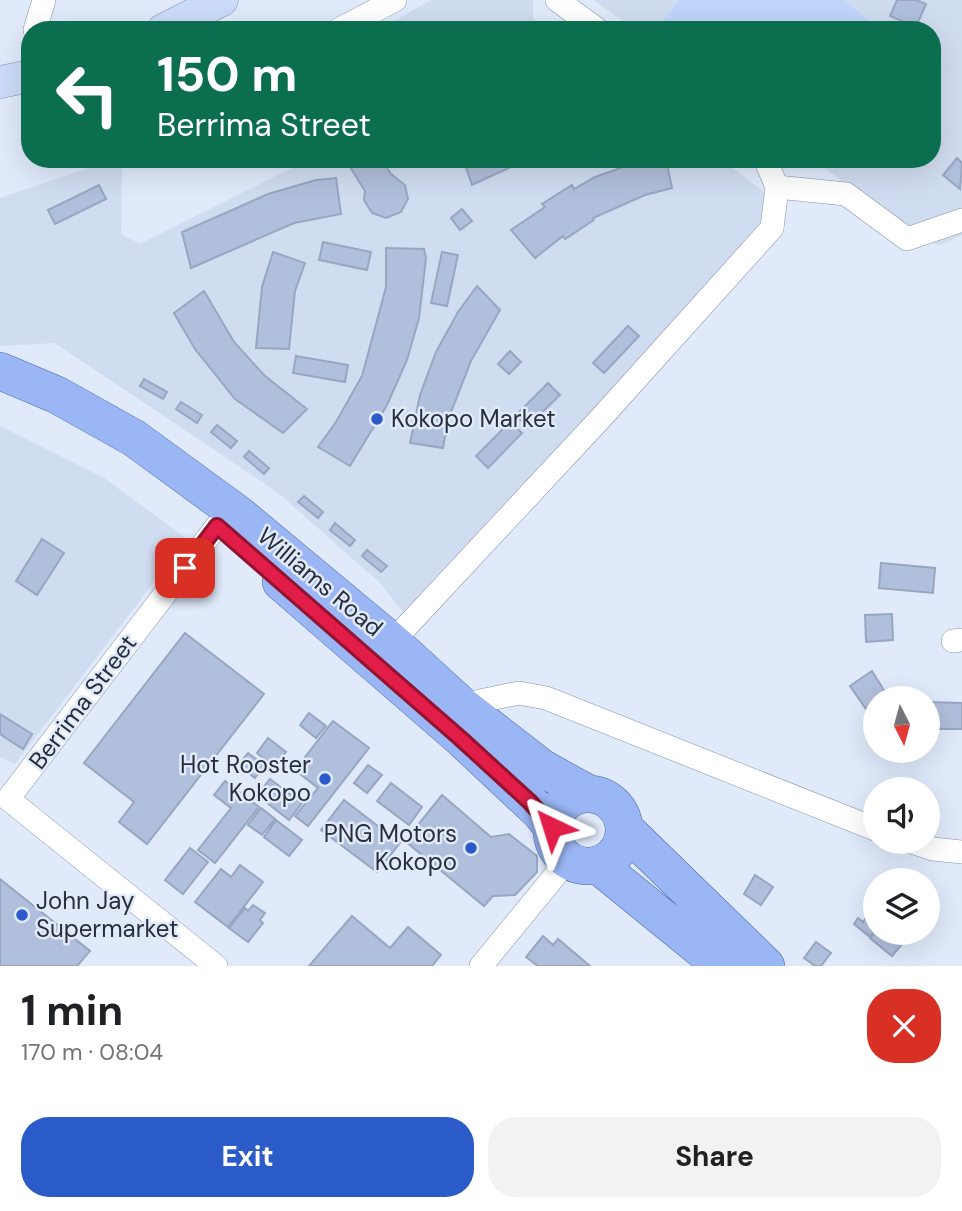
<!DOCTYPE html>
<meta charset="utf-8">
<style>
:root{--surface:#fff;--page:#f2f2f2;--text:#202124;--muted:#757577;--accent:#2b5ac9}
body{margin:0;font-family:"DM Sans",sans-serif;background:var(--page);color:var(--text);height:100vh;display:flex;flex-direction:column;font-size:26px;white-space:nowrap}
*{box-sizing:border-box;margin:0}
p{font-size:23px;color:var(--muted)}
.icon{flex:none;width:38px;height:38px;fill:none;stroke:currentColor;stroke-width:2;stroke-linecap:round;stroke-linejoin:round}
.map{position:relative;height:966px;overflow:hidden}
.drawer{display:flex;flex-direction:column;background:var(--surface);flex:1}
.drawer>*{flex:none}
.hud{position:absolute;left:21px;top:21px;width:920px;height:147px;border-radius:28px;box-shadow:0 7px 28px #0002;background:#0b6e4f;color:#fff;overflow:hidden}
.needle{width:46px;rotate:174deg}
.fabs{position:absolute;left:863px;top:686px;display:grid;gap:14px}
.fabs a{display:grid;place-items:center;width:77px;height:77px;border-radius:50%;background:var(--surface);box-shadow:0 7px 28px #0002;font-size:35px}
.pin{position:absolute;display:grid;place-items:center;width:60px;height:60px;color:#fff;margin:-30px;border-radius:14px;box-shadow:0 4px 10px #0006}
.me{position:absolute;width:77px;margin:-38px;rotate:319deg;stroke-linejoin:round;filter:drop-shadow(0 0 5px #0008)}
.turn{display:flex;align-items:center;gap:24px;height:147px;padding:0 21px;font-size:32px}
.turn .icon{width:91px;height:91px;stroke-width:2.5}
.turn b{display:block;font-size:49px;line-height:60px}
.round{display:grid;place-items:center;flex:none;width:74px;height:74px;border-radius:28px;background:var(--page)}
.head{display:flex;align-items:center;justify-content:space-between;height:119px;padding:0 21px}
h1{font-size:42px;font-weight:700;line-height:52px}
.primary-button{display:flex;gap:14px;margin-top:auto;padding:14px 21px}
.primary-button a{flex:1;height:80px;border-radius:28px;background:var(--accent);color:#fff;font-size:28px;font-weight:700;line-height:80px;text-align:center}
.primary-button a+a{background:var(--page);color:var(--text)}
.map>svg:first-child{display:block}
</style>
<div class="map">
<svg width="962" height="966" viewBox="0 0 962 966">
<rect width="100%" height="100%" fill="#e0eafb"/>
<!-- built -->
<path fill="#d0dcf0" d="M431 0H533V18L549 30H378Z
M594 0H962V235L939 246 900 224 812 159H933V30H635Z
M116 159H122L121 234 140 244 310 159H721L768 195 761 225 691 305 403 612 379 582 277 492 55 343 0 346V198Z
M0 426 104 478 187 539 15 764 0 757Z"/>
<!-- green -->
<path fill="#c1d5fa" d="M679 0H843L881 30H661L658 27Z"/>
<!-- building -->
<path fill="#b0bfdb" stroke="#98a6c2" stroke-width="2" d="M897 0H916L926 4 916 27 890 16Z
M957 158 962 163 960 189 943 175Z
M345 159H381L391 174 405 185 408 199 401 212 386 218 372 213 364 200 365 191Z
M463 159H528L472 185Z
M646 159H666L672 188 645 195 593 218 594 220 565 239 563 236 535 258 511 230 545 207 542 204 572 185 574 189 595 177Z
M336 178 341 214 294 223 191 268 182 232 268 194 316 180Z
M99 185 106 199 55 224 48 210Z
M462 209 472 221 460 230 451 218Z
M323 242 371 252 367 270 319 260Z
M386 248 424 249 426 258 419 318 407 360 387 405 350 466 318 447 336 422 362 376 386 287Z
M273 252 305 263 295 291 289 349 256 348 262 287Z
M442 252 458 255 447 306 431 303Z
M477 286 500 310 471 361 448 420 443 448 410 443 420 395 436 352 458 312Z
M204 291 234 342 265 376 307 409 283 433 235 399 195 349 174 313Z
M628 326 639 336 604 373 593 363Z
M510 351 521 362 509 374 498 364Z
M296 356 348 365 345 382 293 373Z
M144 379 167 392 163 399 140 386Z
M548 383 560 395 527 427 516 415Z
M181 402 202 415 197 423 176 409Z
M510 422 522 433 488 468 476 456Z
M217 425 237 441 231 448 211 432Z
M249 451 269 468 264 474 244 457Z
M304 496 323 512 318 518 298 502Z
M335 523 355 540 350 546 330 530Z
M42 539 64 553 37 595 16 581Z
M367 550 387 566 381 572 362 556Z
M881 563 935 568 933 593 879 588Z
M892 614 893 640 866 642 865 615Z
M185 633 264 694 147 844 119 822 134 802 84 763Z
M872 671 887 695 875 698V703L866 709 850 686Z
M928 702 962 703V729H928Z
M309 713 326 726 316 738 300 725Z
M0 714 32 734 23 749 0 734Z
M333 721 369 748 308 826 295 816 318 788 295 770Z
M268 738 286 752 275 767 257 753Z
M248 753 264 765 255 778 238 765Z
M368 765 382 775 367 793 354 783Z
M270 779 302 803 289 820 257 795Z
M225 781 259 807 215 863 198 850 231 808 214 795Z
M391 783 422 807 409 825 377 801Z
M442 795 491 837 509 834 537 856V872L515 895 493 896 484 906 405 841Z
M344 800 400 843 377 872 321 830Z
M261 808 275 819 262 835 248 825Z
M276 820 302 840 289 856 264 837Z
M190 848 208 862 183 894 165 880Z
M240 865 263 882 228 927 195 902 221 869 231 877Z
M755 875 773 887 761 905 744 894Z
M0 879 90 951 77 966H0Z
M253 905 265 913 260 920 263 923 248 942 229 928 245 908 248 911Z
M868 915 875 920V930L870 937 854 924 858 918 863 922Z
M352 916 390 948 408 927 441 955 432 966H309Z
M875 932 890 933 903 943 892 956 870 938Z
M543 936 553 945 558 939 590 966H538L526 957Z
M816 942 831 953 821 966H815L804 958Z"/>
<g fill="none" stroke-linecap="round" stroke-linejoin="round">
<defs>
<path id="street" d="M557 0 598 30
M35 30 44 0
M338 30 395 0
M777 187 846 194 907 239 962 220
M953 641 962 640
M392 642 600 419 772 228 777 187 765 159
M461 705 519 693 546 698 875 829
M912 842 933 849 962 852
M216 966 8 799 217 526
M481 966 568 860"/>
<path id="secondary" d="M163 30 222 0
M0 82 30 76"/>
<path id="primary" d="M0 371 57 395 134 438 238 514 392 642 461 705 542 768 589 794
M281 582 461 738 540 812 552 827
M552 830a36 36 0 1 1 72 0a36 36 0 1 1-72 0Z
M625 829 766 966
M599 866 722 966"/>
</defs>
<!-- street casing -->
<use href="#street" stroke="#8492ad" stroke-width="24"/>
<!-- secondary casing -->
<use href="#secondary" stroke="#8492ad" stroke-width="33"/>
<!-- primary casing -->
<use href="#primary" stroke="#4668ae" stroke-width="38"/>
<!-- street -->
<use href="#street" stroke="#fff" stroke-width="23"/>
<!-- secondary -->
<use href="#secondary" stroke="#ccdbf9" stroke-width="32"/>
<!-- primary -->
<use href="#primary" stroke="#9ab6f4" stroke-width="37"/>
</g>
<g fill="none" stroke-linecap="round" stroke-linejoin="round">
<defs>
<path id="route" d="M185 568 217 526 460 738 530 802 552 827"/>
</defs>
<!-- route casing -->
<use href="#route" stroke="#92132f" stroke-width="18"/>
<!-- route -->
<use href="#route" stroke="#e11d48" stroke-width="12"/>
</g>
<!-- markers -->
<g fill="#2b5ac9" stroke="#e0eafb" stroke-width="2.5">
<circle cx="377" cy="419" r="7"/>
<circle cx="325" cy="779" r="7"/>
<circle cx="471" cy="848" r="7"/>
<circle cx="22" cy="915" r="7"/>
</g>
<g text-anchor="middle" stroke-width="5" stroke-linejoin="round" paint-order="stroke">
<!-- poi labels -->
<g font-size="24" fill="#292f3a" stroke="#e0eafb" text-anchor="start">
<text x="391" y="427">Kokopo Market</text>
<text x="311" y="773" text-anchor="end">Hot Rooster<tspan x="311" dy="28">Kokopo</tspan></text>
<text x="457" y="842" text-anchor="end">PNG Motors<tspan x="457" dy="28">Kokopo</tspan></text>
<text x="36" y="909">John Jay<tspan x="36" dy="28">Supermarket</tspan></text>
</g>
<!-- street labels -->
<g font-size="24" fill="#292f3a" stroke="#e0eafb">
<text transform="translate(320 582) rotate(40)" y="8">Williams Road</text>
<text transform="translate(83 702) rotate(-53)" y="8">Berrima Street</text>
</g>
</g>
</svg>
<div class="fabs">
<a><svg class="needle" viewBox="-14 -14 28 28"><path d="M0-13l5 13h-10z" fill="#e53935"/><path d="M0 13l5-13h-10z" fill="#757577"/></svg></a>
<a><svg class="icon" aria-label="sound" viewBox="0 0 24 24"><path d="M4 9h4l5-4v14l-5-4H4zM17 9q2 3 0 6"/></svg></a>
<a><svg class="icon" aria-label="layers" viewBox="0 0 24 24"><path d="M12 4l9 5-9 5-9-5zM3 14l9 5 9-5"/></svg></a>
</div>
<div class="pin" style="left:185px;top:568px;background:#d93025"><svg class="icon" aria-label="arrive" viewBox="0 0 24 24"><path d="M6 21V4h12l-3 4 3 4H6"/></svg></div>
<svg class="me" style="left:552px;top:827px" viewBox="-20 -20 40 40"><path d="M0-17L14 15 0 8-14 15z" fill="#e11d48" stroke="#fff" stroke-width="4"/></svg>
<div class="hud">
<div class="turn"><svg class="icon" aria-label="left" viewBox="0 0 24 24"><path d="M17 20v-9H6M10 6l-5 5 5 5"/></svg><div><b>150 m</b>Berrima Street</div></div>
</div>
</div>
<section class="drawer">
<div class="head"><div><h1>1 min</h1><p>170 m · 08:04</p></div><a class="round" style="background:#d93025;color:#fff"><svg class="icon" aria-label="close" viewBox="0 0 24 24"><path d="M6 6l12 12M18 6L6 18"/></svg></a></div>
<div class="primary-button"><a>Exit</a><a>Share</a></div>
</section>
